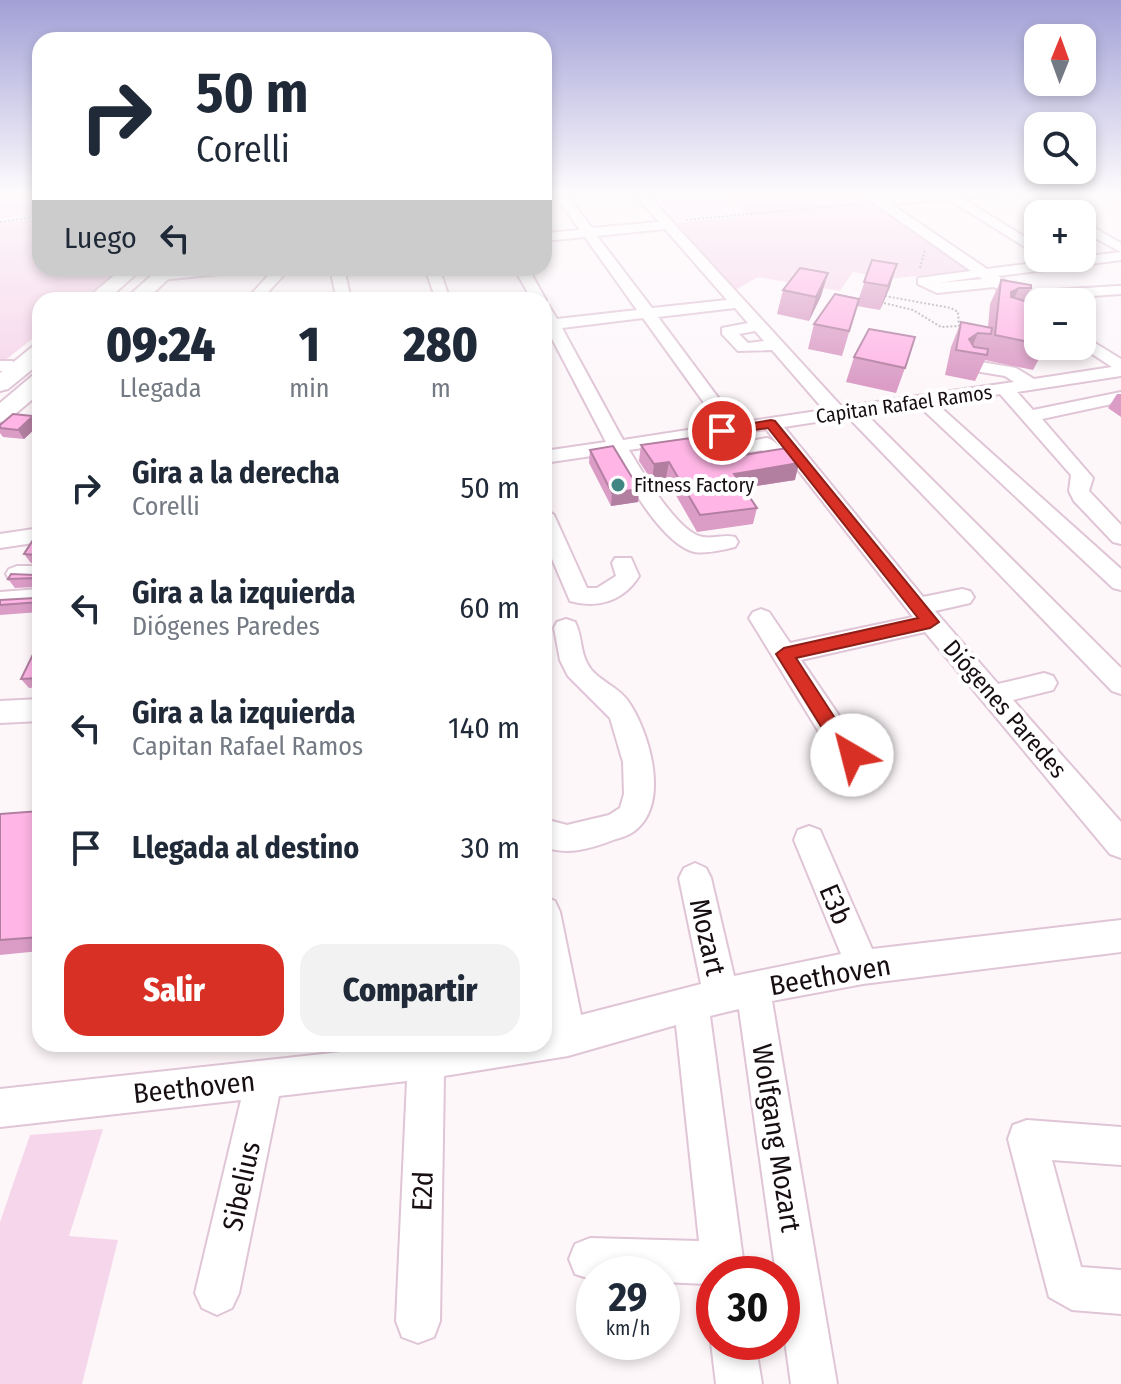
<!DOCTYPE html>
<html lang="es">
<meta charset="utf-8">
<style>
:root{--surface:#fff;--page:#f2f2f3;--text:#1f2937;--muted:#747a83;--accent:#d93025}
body{margin:0;font-family:"Fira Sans Condensed",sans-serif;background:var(--page);color:var(--text);height:100vh;display:flex;flex-direction:column;font-size:30px;white-space:nowrap}
*{box-sizing:border-box;margin:0}
p{font-size:26px;color:var(--muted)}
.icon{flex:none;width:44px;height:44px;fill:none;stroke:currentColor;stroke-width:2;stroke-linecap:round;stroke-linejoin:round}
.map{position:relative;flex:1;overflow:hidden}
.sheet{position:absolute;left:32px;top:292px;width:520px;height:760px;display:flex;flex-direction:column;background:var(--surface);border-radius:24px;box-shadow:0 4px 12px #0003}
.sheet>*{flex:none}
.banner{position:absolute;left:32px;top:32px;width:520px;height:244px;border-radius:24px;box-shadow:0 4px 12px #0003;background:#fff;color:var(--text);overflow:hidden}
.needle{width:52px;rotate:1deg}
.fabs{position:absolute;left:1024px;top:24px;display:grid;gap:16px}
.fabs a{display:grid;place-items:center;width:72px;height:72px;border-radius:16px;background:var(--surface);box-shadow:0 4px 12px #0003;font-size:40px}
.speed{position:absolute;left:576px;top:1256px;display:flex;gap:16px;font-size:40px;font-weight:700;text-align:center}
.speed>*{display:grid;place-content:center;width:104px;height:104px;border-radius:50%;background:var(--surface);box-shadow:0 4px 12px #0003;line-height:1}
.speed small{font-size:20px;font-weight:400}
.speed .limit{border:12px solid #d22;background:#fff;color:#111}
.pin{position:absolute;display:grid;place-items:center;width:68px;height:68px;color:#fff;margin:-34px;border:4px solid #fff;border-radius:50%;box-shadow:0 2px 8px #0007}
.me{position:absolute;width:88px;margin:-44px;rotate:323deg;stroke-linejoin:round;filter:drop-shadow(0 0 6px #0008)}
.turn{display:flex;align-items:center;gap:28px;height:168px;padding:0 32px;font-size:36px}
.turn .icon{width:104px;height:104px;stroke-width:2.5}
.turn b{display:block;font-size:56px;line-height:68px}
.then{display:flex;align-items:center;height:76px;padding:0 32px;background:#0003;gap:16px;font-size:30px}
.eta{display:flex;justify-content:space-evenly;align-items:center;height:136px;text-align:center}
.eta b{font-size:48px;font-weight:800;line-height:56px}
.cta{display:flex;gap:16px;margin-top:auto;padding:16px 32px}
.cta a{flex:1;height:92px;border-radius:24px;background:var(--accent);color:#fff;font-size:32px;font-weight:800;line-height:92px;text-align:center}
.cta a+a{background:var(--page);color:var(--text)}
ul{padding:0;list-style:none}
li{display:flex;align-items:center;gap:24px;height:120px;padding:0 32px}
li div{flex:1}
li b{display:block;font-size:30px}
li em{font-style:normal}
.map>svg:first-child{display:block}
</style>
<div class="map">
<svg width="1121" height="1384" viewBox="0 0 1121 1384">
<rect width="100%" height="100%" fill="#fdf7fa"/>
<!-- built -->
<path fill="#ffeaf7" d="M644 191H715L743 213 672 220Z"/>
<!-- green -->
<path fill="#f6d6ea" d="M0 191H40V216L0 218Z
M723 191H854L968 270 888 279 853 272 840 291 758 277 732 292 674 223 750 216Z
M40 219V268H122L82 300H40V333L0 364V222Z
M103 1129 69 1236 118 1240 82 1384H0V1222L30 1135Z"/>
<g fill="none" stroke-linecap="round" stroke-linejoin="round">
<defs>
<path id="minor" d="M552 191H564L592 228 659 222 632 191H644L842 407 1014 382 1005 376 963 369 961 365 969 360 1016 368 1034 379 1112 367 1080 346 1082 335 1121 359V376L1017 392 1033 410 1121 392V402L1042 419 1093 478 1089 491 1121 525V544L1113 542 1074 501 1069 491 1071 475 1000 394 937 404 1121 569V590L1113 588 919 406 866 414 1121 668V694L1112 691 848 417 784 427 923 597 962 589 970 591 974 597 970 603 935 611 998 684 1044 673 1053 676 1057 683 1053 690 1013 700 1121 822V858L1110 854 925 632 801 660 866 755 862 763 852 767 836 760 749 618 753 612 761 609 769 612 790 643 913 617 766 429 629 450C642 471 678 534 703 537 714 539 724 534 735 537L738 542 735 547C723 550 702 555 691 551 659 539 628 481 612 453L544 463V451L606 442 547 329 544 330V304L549 306 557 319 637 310 585 237 544 241V233L580 230ZM665 229 727 300 652 308 597 236ZM735 308 748 323 722 328V334L738 351 772 350 824 410 737 423 658 317ZM643 318 720 425 623 440 562 328ZM755 331 764 341 748 343 739 334Z
M857 191H871L882 198 942 191H1002L996 195 962 198 1038 245V255L948 199 891 204 987 269 1121 252 1082 231V222L1086 223 1121 243V260L998 276 1022 292 1118 286H1121V294L1034 300 1038 303V315L994 287 937 293 918 284V278L971 271ZM979 277 983 279 938 283Z
M1012 191H1027L1065 214H1050Z
M1105 191H1119L1121 202Z
M199 268H246L239 272 162 280 155 276 162 272Z
M275 268H290L261 300H246Z
M330 268H344L351 300H337Z
M425 268H439L450 300H436Z
M514 268H528L546 300 544 303V300H532Z
M0 361H12L20 366 12 371H0Z
M767 438C776 441 781 448 787 456L784 460H770L762 450 728 456 747 459 750 463 747 467C726 472 718 471 705 453L715 447Z
M544 508 554 515 587 588H597L616 576 612 563 615 558H631L639 576C624 601 597 609 570 601L544 540Z
M40 528V542L0 548V534Z
M17 566H40V582L9 579 6 574 9 569Z
M40 589V605L0 606V592Z
M566 619 575 622C582 635 580 650 587 663 595 680 617 685 628 701 649 731 669 799 638 828 632 834 624 837 616 839 593 848 568 856 544 847V819L567 825 609 815 620 808 624 794 623 762 610 718 568 676 560 660 554 628 557 622Z
M40 699V721L0 723V701Z
M809 826 820 830 872 949 1121 920V952L863 984 772 1001 837 1384H791L782 1319V1274H776L739 1009 710 1016 745 1274H714V1291L707 1284 662 1282V1274H594V1280L575 1274 569 1259 575 1244 590 1238 699 1241 676 1025 568 1056 444 1076 440 1321 434 1337 418 1343 402 1337 396 1321 407 1081 279 1096 239 1293 232 1308 217 1315 202 1308 195 1293 241 1100 0 1127V1089L414 1044H544V1024L547 1023 544 1004V896L555 901 560 912 581 1015 701 984 679 878 684 868 695 863 706 868 711 878 734 976 841 954 794 840 798 830Z
M1027 1120 1121 1127V1165L1052 1160 1081 1267 1121 1270V1314L1072 1310 1049 1297 1008 1139 1013 1125Z
M714 1334V1342H755L762 1384H716L711 1342Z"/>
<path id="major" d="M123 268H143L107 300H85Z
M160 268H180L146 300H124Z
M40 346V363L8 389 0 391V373L32 347Z
M40 374V393L8 420 0 422V403L32 376Z"/>
</defs>
<!-- minor casing -->
<use href="#minor" stroke="#e0c5d6" stroke-width="4"/>
<!-- major casing -->
<use href="#major" stroke="#e0c5d6" stroke-width="4"/>
<!-- path -->
<path stroke="#b0a9ad" stroke-width="2" stroke-dasharray="2 2" stroke-linecap="butt" d="M686 220 858 204
M0 222 40 216
M920 268 925 250
M884 303 913 310 941 327 959 326 958 312 951 308 885 296"/>
<!-- minor -->
<use href="#minor" fill="#fff" fill-rule="evenodd"/>
<!-- major -->
<use href="#major" fill="#fff" fill-rule="evenodd"/>
</g>
<!-- wall -->
<path fill="#db9dc6" d="M872 260 890 287 880 310 857 306 842 356 808 349 814 324 859 298Z
M828 273 821 296 809 321 777 314 783 290Z
M1001 280 1031 288 1025 301 1038 305V346H1046L1033 370 985 360 975 381 945 375 951 347 961 322 988 327 990 304Z
M854 357 905 368 896 393 846 382Z
M1117 394H1121V417L1108 408Z
M0 425H39L24 439 3 437 0 433Z
M641 445 722 455 795 480 744 488 757 508 753 524 697 532 666 478 652 481 639 461Z
M590 450 639 489 638 502 611 506 589 463Z
M40 539 35 598V587L15 588 8 579 35 575V563H31L24 554Z
M40 602V612L0 615V605Z
M40 640V687L29 688 21 679Z
M40 811V951L0 955V814Z"/>
<!-- shaded-wall -->
<path fill="#b27fa1" d="M897 264 890 287 880 310 888 286Z
M828 273 821 296 809 321 816 297Z
M1019 288 1008 311 1011 292Z
M978 333 970 352 969 339Z
M33 416 39 425 24 439 18 430Z
M669 462 666 478 652 481 654 464Z
M799 463 795 480 730 490 734 474Z
M639 489 638 502 611 506 612 493Z"/>
<!-- building -->
<path fill="#ffb6e6" stroke="#b27fa1" stroke-width="2" d="M872 260 897 264 888 286 864 282Z
M800 268 828 273 816 297 783 290Z
M1001 280 1031 285V288H1019L1011 292V297L1038 305V344L995 335Z
M835 294 859 299 849 331 814 324Z
M961 322 992 328 991 334 978 333 969 339 974 347 988 349 987 355 956 350Z
M869 329 915 337 905 368 854 357Z
M13 414 33 416 18 430 0 428V425Z
M705 436 722 455 731 457 787 448 799 463 734 474 757 508 700 515 669 462 654 464 641 445Z
M613 446 639 489 612 493 590 450Z
M40 539V602L0 605V600L35 598V578L8 579 11 574 35 575 36 555 24 554 33 540Z
M40 640V678L21 679Z
M40 811V937L0 940V814Z"/>
<!-- sky -->
<linearGradient id="sky" x2="0" y2="1"><stop stop-color="#a1a0d6"/><stop offset="0.5" stop-color="#fefbfd"/><stop offset="1" stop-color="#fefbfd" stop-opacity="0"/></linearGradient>
<rect width="1121" height="385" fill="url(#sky)"/>
<!-- route -->
<path fill="#d93025" stroke="#8d1f18" stroke-width="2" d="M771 420 775 421 939 622 930 628 796 658 853 746 861 755 858 760 852 763 840 757 776 654 784 648 918 618 768 428 722 435 716 431 722 428Z"/>
<!-- markers -->
<circle fill="#408783" stroke="#fff" stroke-width="3" cx="618" cy="485" r="8"/>
<g text-anchor="middle" stroke-width="8" stroke-linejoin="round" paint-order="stroke">
<!-- far-street labels -->
<g font-size="20" fill="#170e13" stroke="#fff">
<text transform="translate(904 404) rotate(-8)" y="7">Capitan Rafael Ramos</text>
</g>
<!-- far-poi labels -->
<g font-size="20" fill="#170e13" stroke="#fff" text-anchor="start">
<text x="634" y="492">Fitness Factory</text>
</g>
<!-- street labels -->
<g font-size="24" fill="#170e13" stroke="#fff">
<text transform="translate(1005 709) rotate(49)" y="8">Diógenes Paredes</text>
</g>
<!-- near-street labels -->
<g font-size="28" fill="#170e13" stroke="#fff">
<text transform="translate(836 904) rotate(67)" y="10">E3b</text>
<text transform="translate(708 937) rotate(77)" y="10">Mozart</text>
<text transform="translate(830 975) rotate(-10)" y="10">Beethoven</text>
<text transform="translate(194 1087) rotate(-6)" y="10">Beethoven</text>
<text transform="translate(777 1138) rotate(81)" y="10">Wolfgang Mozart</text>
<text transform="translate(241 1186) rotate(-78)" y="10">Sibelius</text>
<text transform="translate(422 1191) rotate(-88)" y="10">E2d</text>
</g>
</g>
</svg>
<div class="fabs">
<a><svg class="needle" viewBox="-14 -14 28 28"><path d="M0-13l5 13h-10z" fill="#e53935"/><path d="M0 13l5-13h-10z" fill="#747a83"/></svg></a>
<a><svg class="icon" aria-label="search" viewBox="0 0 24 24"><circle cx="10" cy="10" r="6"/><path d="M15 15l6 6"/></svg></a>
<a>+</a>
<a>−</a>
</div>
<div class="speed"><div>29<small>km/h</small></div><div class="limit">30</div></div>
<div class="pin" style="left:722px;top:431px;background:#d93025"><svg class="icon" aria-label="arrive" viewBox="0 0 24 24"><path d="M6 21V4h12l-3 4 3 4H6"/></svg></div>
<svg class="me" style="left:852px;top:755px" viewBox="-20 -20 40 40"><circle r="19" fill="#fff"/><path d="M0-13L10 11 0 6-10 11z" fill="#d93025"/></svg>
<div class="banner">
<div class="turn"><svg class="icon" aria-label="right" viewBox="0 0 24 24"><path d="M7 20v-9h11M14 6l5 5-5 5"/></svg><div><b>50 m</b>Corelli</div></div>
<div class="then">Luego<svg class="icon" aria-label="left" viewBox="0 0 24 24"><path d="M17 20v-9H6M10 6l-5 5 5 5"/></svg></div>
</div>
<section class="sheet">
<div class="eta">
<div><b>09:24</b><p>Llegada</p></div>
<div><b>1</b><p>min</p></div>
<div><b>280</b><p>m</p></div>
</div>
<ul>
<li><svg class="icon" aria-label="right" viewBox="0 0 24 24"><path d="M7 20v-9h11M14 6l5 5-5 5"/></svg><div><b>Gira a la derecha</b><p>Corelli</p></div><em>50 m</em></li>
<li><svg class="icon" aria-label="left" viewBox="0 0 24 24"><path d="M17 20v-9H6M10 6l-5 5 5 5"/></svg><div><b>Gira a la izquierda</b><p>Diógenes Paredes</p></div><em>60 m</em></li>
<li><svg class="icon" aria-label="left" viewBox="0 0 24 24"><path d="M17 20v-9H6M10 6l-5 5 5 5"/></svg><div><b>Gira a la izquierda</b><p>Capitan Rafael Ramos</p></div><em>140 m</em></li>
<li><svg class="icon" aria-label="arrive" viewBox="0 0 24 24"><path d="M6 21V4h12l-3 4 3 4H6"/></svg><div><b>Llegada al destino</b></div><em>30 m</em></li>
</ul>
<div class="cta"><a>Salir</a><a>Compartir</a></div>
</section>
</div>
